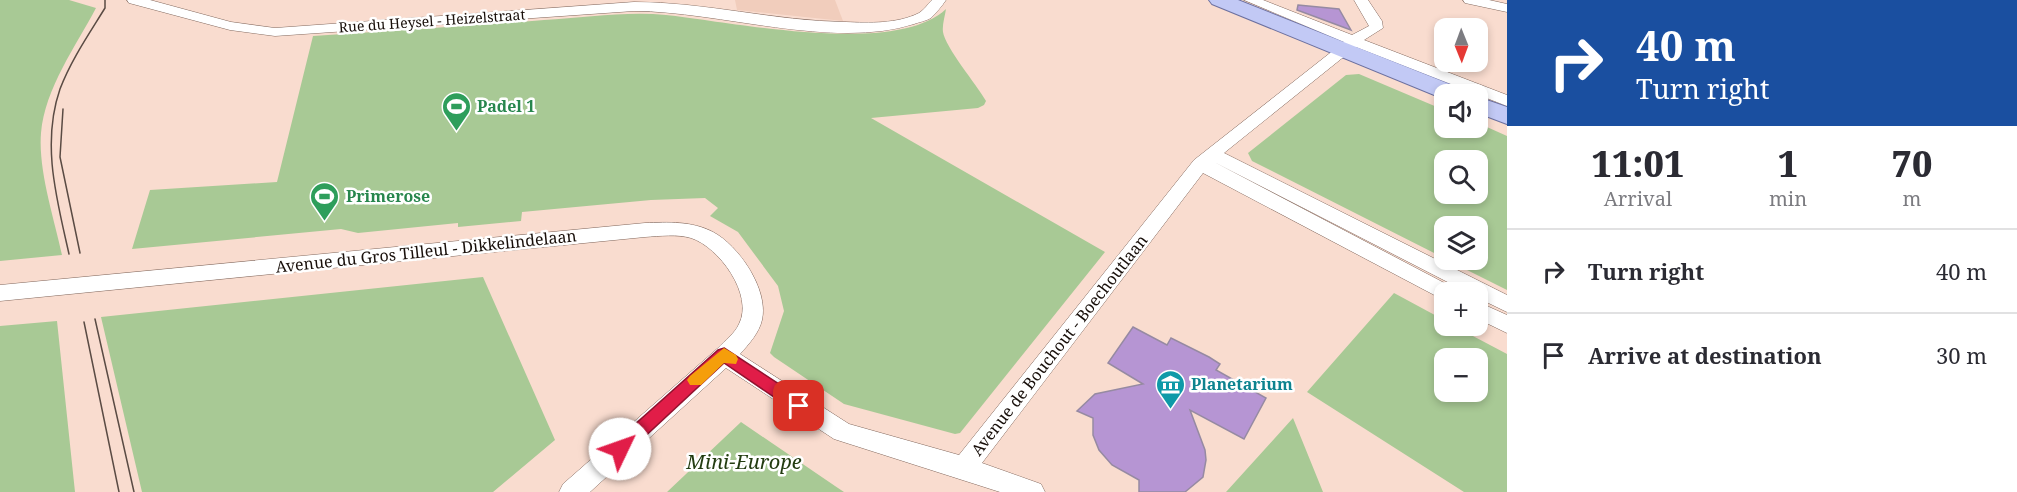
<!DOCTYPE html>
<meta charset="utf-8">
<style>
:root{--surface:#fff;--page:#f7f7f7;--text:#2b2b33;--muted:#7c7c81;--line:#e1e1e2}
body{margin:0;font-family:"Noto Serif",serif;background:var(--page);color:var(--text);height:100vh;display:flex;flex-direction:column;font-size:22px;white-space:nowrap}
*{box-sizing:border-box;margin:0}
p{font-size:20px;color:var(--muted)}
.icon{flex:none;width:33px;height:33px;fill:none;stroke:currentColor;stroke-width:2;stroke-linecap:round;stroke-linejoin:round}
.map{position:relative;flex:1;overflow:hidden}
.panel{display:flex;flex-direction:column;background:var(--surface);width:510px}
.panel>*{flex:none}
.hud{background:#1a4fa0;color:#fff;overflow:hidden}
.needle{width:39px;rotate:179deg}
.controls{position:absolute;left:1434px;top:18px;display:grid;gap:12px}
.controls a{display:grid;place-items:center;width:54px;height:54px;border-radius:12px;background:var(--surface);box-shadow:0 3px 9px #0003;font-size:30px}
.pin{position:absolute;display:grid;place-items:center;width:51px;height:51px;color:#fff;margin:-26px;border-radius:12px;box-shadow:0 3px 9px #0006}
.me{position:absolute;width:66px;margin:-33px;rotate:48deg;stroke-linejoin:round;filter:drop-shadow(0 0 4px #0008)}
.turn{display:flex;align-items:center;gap:21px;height:126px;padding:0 30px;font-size:27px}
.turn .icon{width:78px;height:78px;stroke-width:2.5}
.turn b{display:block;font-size:42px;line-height:51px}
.eta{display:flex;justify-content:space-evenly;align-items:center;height:102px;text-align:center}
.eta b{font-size:36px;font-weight:800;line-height:42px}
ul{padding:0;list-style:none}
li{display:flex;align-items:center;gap:18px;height:84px;padding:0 30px;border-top:2px solid var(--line)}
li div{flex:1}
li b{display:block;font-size:22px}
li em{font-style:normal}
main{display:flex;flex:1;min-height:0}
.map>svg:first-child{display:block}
</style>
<main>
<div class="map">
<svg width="1507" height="492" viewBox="0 0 1507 492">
<rect width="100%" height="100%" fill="#f9dccf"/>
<!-- built -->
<path fill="#f1cdbc" d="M735 0H835L843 21 737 10Z"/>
<!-- green -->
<path fill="#a8c995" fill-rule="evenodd" d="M0 0H69L96 8C76 46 45 88 41 133 38 170 54 218 62 255L0 261Z
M946 9C945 16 942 25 943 32 945 47 977 85 986 101L984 105 978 108 871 118 1105 252 960 433 955 434 844 404 774 357 770 353 784 311 778 286 738 232 710 216 718 208 705 198 651 200 522 212 521 221 458 227V223L358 233 341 229 132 249 150 190 277 182 313 36C390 31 467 26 544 20 584 18 626 11 666 15 733 22 895 57 946 9Z
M1359 74 1444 110V128H1478V123L1507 136V290L1447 260H1478V226H1444V258L1252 161 1248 153 1346 75ZM1444 160H1478V194H1444Z
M483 277 555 440 493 492H142L101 317Z
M1394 293 1444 320V326H1454L1507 354V492H1464L1307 392ZM1444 358H1478V392H1444Z
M57 321 75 492H0V326Z
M1293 418 1323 492H1226Z
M741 422 835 486 844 492H667Z"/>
<!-- building -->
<path fill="#b695d3" stroke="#968aa2" stroke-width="1.5" d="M1298 5 1339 9 1351 30 1297 10Z
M1133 327 1167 345 1171 338 1209 357 1220 364 1216 370 1266 398 1244 439 1190 410 1205 450 1206 460 1203 477 1185 492H1139V480L1112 465 1099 450 1093 435V418L1077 411 1095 394 1143 384 1108 363Z"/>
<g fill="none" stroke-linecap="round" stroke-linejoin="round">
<defs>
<path id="street" d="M127 0H150L231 22 275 28 634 2C705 2 774 21 846 22 869 23 897 24 919 13 924 10 928 4 932 0H946C942 6 936 13 931 18 926 21 919 22 914 24 833 50 719 11 634 11L275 36 230 30 129 3Z
M1244 0H1263L1352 35 1369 26 1354 0H1368L1382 21 1383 28 1364 40 1507 95V106L1356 47 1224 153 1507 295V312L1478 298V292H1467L1214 162 1452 287 1455 292H1444V300L1438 297 1203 173 982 463 1041 484 1045 492H1000L834 439 726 368 590 492H559L563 484 718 348C725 341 735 333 739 324 754 295 719 247 691 238 677 234 660 236 645 237L0 301V285L645 223C668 222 692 221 713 232 738 245 769 289 762 320 759 333 749 344 740 354L849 424 959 455 1194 160 1344 42Z
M1463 0H1489L1507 4V12L1465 3Z
M1478 302 1507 315V333L1478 319Z"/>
<path id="primary" d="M1209 0H1238L1462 89 1465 94H1444V99L1212 4Z
M1478 97 1507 107V124L1478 113Z"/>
</defs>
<!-- street casing -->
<use href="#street" stroke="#83695e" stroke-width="1"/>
<!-- primary casing -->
<use href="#primary" stroke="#6c709f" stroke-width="2"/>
<!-- street -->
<use href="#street" fill="#fff" fill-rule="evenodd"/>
<!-- primary -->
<use href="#primary" fill="#c2c9f5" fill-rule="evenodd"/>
<!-- tram -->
<path stroke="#5a4b44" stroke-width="1.5" d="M63 109 60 157 80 253
M69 254C57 200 41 144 60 89 71 60 89 34 105 8V0
M95 319 134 492
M84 322 119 492"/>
</g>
<!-- route -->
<path fill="#e11d48" stroke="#92132f" stroke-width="1.5" d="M724 348 805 401 807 406 805 410H793L724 363 626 454 620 456 613 454 611 449 613 444 718 350Z"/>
<!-- slow -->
<path fill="#f59e0b" d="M724 348 736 355 738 359 736 364 724 363 701 385H690L687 380 690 376Z"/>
<!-- icons -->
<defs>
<symbol id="stadium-pin" viewBox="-11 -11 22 30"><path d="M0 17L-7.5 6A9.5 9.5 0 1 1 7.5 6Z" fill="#2e9e5b" stroke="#fff"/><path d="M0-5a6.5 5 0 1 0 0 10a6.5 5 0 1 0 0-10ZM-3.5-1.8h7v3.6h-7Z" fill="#fff"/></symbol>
<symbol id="museum-pin" viewBox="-11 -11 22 30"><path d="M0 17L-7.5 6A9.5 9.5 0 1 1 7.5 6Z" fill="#0f9aa8" stroke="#fff"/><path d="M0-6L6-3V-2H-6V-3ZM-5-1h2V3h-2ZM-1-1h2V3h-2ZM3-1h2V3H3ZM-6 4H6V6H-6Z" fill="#fff"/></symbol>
</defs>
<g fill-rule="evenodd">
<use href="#stadium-pin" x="440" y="90" width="33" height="45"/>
<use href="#stadium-pin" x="308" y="180" width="33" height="45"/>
<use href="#museum-pin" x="1154" y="368" width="33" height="45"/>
</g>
<g text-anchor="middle" stroke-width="5" stroke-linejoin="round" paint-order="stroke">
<!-- far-street labels -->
<g font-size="14" fill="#180f0a" stroke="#fff">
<text transform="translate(432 21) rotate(-4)" y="5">Rue du Heysel - Heizelstraat</text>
</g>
<!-- leisure labels -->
<g font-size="16" font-weight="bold" fill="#27864d" stroke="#fff" text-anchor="start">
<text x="477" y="112">Padel 1</text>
<text x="346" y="202">Primerose</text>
</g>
<!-- street labels -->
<g font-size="16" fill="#180f0a" stroke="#fff">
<text transform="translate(426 251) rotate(-6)" y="6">Avenue du Gros Tilleul - Dikkelindelaan</text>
<text transform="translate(1059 345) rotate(-52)" y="6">Avenue de Bouchout - Boechoutlaan</text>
</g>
<!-- culture labels -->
<g font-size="16" font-weight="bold" fill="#0d838f" stroke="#fff" text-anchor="start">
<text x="1191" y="390">Planetarium</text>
</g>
<!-- near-park labels -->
<g font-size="20" font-style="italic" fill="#233c11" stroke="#fff">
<text x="744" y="469">Mini-Europe</text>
</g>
</g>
</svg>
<div class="controls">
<a><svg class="needle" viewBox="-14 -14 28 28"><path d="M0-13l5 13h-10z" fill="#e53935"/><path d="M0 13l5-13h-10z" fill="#7c7c81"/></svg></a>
<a><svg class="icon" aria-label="sound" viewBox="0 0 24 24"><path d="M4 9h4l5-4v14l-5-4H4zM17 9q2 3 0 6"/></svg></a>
<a><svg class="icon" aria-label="search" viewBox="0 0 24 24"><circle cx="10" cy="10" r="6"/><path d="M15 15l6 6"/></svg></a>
<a><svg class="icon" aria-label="layers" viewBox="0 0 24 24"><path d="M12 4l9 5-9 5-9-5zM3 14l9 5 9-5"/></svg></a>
<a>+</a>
<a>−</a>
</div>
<div class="pin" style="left:799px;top:406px;background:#d93025"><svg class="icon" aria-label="arrive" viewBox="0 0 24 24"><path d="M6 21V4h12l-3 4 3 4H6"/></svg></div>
<svg class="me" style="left:620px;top:449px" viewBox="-20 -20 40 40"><circle r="19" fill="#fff"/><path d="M0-13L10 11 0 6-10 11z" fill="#e11d48"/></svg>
</div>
<section class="panel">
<div class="hud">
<div class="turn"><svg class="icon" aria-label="right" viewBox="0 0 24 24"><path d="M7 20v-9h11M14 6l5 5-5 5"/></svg><div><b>40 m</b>Turn right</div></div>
</div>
<div class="eta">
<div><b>11:01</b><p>Arrival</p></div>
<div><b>1</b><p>min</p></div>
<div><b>70</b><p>m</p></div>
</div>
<ul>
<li><svg class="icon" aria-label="right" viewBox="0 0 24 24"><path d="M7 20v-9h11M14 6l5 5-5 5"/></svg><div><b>Turn right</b></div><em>40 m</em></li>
<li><svg class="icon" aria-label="arrive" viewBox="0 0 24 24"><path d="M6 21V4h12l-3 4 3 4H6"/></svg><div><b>Arrive at destination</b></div><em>30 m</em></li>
</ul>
</section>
</main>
